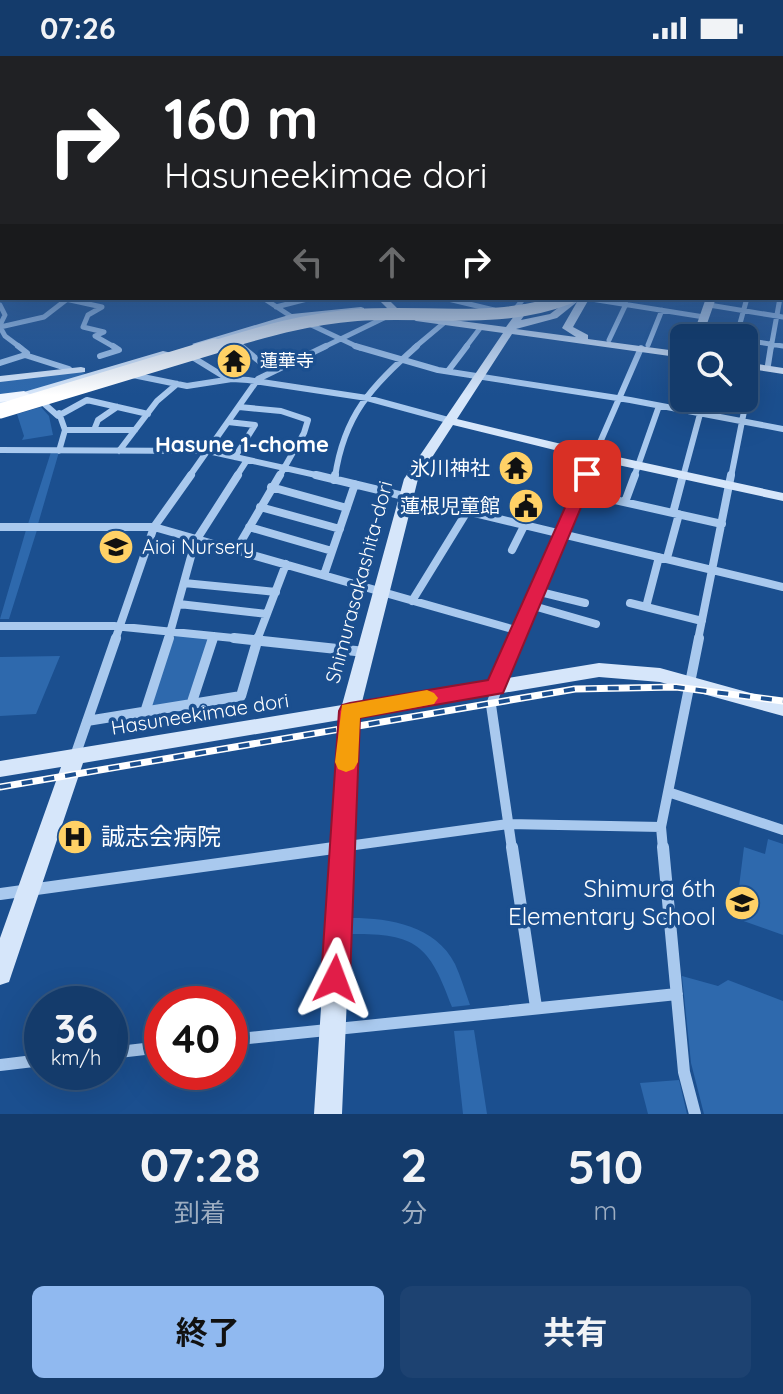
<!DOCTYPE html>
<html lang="ja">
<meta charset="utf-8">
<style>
:root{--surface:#143b6b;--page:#1d4271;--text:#f1f3f6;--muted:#9dadc1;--line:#33557e;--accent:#90b9f0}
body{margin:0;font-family:Quicksand,"Noto Sans JP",sans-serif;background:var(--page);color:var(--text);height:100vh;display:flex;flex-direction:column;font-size:30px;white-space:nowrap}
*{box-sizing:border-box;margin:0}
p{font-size:26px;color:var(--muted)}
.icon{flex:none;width:44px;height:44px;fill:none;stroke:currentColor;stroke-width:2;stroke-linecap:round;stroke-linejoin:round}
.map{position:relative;height:1058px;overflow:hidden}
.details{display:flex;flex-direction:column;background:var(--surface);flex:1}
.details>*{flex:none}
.guide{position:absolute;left:0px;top:0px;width:784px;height:244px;box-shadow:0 8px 32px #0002,0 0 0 2px var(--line);background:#202124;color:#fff;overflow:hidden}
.fabs{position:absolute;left:670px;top:268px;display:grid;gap:16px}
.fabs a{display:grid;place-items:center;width:88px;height:88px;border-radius:12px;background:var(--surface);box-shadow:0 8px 32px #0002,0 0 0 2px var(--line);font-size:40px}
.speed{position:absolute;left:24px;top:930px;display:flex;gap:16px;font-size:40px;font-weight:700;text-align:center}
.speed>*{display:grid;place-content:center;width:104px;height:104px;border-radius:50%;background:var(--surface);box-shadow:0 8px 32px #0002,0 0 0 2px var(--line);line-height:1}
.speed small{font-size:20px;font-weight:400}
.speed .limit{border:12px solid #d22;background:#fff;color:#111}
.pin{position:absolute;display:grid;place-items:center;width:68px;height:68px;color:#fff;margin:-34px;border-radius:16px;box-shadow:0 4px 12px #0006}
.me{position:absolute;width:88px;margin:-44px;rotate:3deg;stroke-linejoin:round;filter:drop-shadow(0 0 6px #0008)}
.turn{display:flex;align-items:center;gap:28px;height:168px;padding:0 32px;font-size:36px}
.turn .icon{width:104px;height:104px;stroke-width:2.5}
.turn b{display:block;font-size:56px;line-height:68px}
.lanes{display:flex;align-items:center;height:76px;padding:0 32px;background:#0003;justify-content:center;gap:40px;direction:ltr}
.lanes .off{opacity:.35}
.eta{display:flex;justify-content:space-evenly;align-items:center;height:136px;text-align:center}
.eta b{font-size:48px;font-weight:700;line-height:56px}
.button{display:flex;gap:16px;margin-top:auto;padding:16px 32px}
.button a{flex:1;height:92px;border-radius:12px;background:var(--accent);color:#111;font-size:32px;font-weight:700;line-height:92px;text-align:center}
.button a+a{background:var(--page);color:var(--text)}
.status{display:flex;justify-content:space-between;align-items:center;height:56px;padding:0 40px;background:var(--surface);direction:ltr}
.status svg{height:22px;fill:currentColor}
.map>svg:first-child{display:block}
</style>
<div class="status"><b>07:26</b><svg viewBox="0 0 49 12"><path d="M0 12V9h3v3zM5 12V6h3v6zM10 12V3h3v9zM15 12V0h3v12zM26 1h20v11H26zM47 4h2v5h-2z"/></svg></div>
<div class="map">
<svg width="783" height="1058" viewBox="0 0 783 1058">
<rect width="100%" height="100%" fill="#1b4f8f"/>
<!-- green -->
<path fill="#2e69ad" d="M78 315 86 318 22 339 0 340V324Z
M41 351 49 360 53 379 22 384 24 380 17 358Z
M51 396H59L38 468H28Z
M26 474H37L9 563H0Z
M177 579 209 582 187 647 150 650 173 582Z
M60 600 36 658 0 660V601Z
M768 783 783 788V879L735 862 744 791 765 798Z
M352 862C390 862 436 870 455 908 461 921 465 935 470 949L452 951C430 891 418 877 352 878Z
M682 920 718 930 728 924 783 945V1058H704L691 1007Z
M474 974 487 1058H463L454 975Z
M679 1024 687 1058H648L640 1027Z"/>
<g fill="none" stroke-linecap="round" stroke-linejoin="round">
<!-- street-far4 -->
<path stroke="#a9c9ee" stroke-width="5" d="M0 226V230
M782 232 783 226
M61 242 102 251 88 259 83 271 104 276 95 280 116 292
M263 242 292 261
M444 242 494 254
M585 242 704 261
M0 249 5 259 0 269
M709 249 783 261
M276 251 311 242
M516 252 524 242
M307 267 360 292
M0 271 44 261 66 244
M0 271 5 280 21 292
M699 277 731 282
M736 282 747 242
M609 284 626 248
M744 284 783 290
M234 285 243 292
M648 289 662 254
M322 292 388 260
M414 292 445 266
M465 292 481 271
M771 292 780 242"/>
<!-- street-far3 -->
<path stroke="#a9c9ee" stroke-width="6" d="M18 290 27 297 25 299
M241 290 259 305 277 312
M355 290 438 314 630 344 783 373
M189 299 228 323
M100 300 119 294 113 290
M0 307 25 299 69 313
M768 309 771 290
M448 315 467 290
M133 319 187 330 232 323 248 324 367 342 448 364
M40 344 58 360 87 344 148 358
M239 351 281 355 308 364 304 377 279 421
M59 357 65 374 59 395
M228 366 255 369 235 401
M65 374H135
M94 374 98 364 117 351
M0 394 208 395 325 421
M119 395 157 345 177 328
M189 421 258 323 326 290
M236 421 247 404
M335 421C344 359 371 331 417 290
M585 421 641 292
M634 421 659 350
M683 421 700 358
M731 421 753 310"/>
<!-- street-far2 -->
<path stroke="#a9c9ee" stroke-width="8" d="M316 419 783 531
M334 424 335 419
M271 431 347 452
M579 436 722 468
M625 446 635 419
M260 451 340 473
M673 457 683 419
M0 471H154L519 575
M249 471 332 495
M236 494 280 419
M512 494 525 468
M667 502 679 458
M324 519 355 428
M184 527 276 536
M536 535 585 547
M412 545 468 454
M630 547 702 565
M179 548 267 558
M530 549 596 568
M646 551 659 501
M0 570H114L253 584
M115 584 154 471 191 419
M168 584 195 486 238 419
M213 584 214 580
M257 584 286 508
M515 584 586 419
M698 584 731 419"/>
<!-- street-far1 -->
<path stroke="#a9c9ee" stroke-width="10" d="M234 582 365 596
M191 649 213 582
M145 656 169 582
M87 665 241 640 258 582
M75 700 116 582
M668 736 783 774
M326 793 508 768 661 771
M512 793 491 649 516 582
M663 793 661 771 699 582"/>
<!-- street -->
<path stroke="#a9c9ee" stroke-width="12" d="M512 791 536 951
M663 791 684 1016 695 1058
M0 838 341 791
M230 984 677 938
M110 997 162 991
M0 1009 42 1004"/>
<!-- secondary -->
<path fill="#d6e6fa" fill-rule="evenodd" d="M782 200H783V206H782Z
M377 242H387L398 253 390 255Z
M571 242 589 243 573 271 588 279V283L684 296V302L512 278 457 363 595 396 783 437V445L595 404 453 369 418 423 362 646 599 607 660 612 783 646V660L660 626 599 621 359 661 342 1058H314L340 664 83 707 12 917 9 926 0 929V882L61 711 0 721V705L342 649 404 423 503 277 416 265 411 262 416 259 506 271 523 248 531 250 521 264 550 258ZM577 246 562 272 576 281 516 273 557 262Z
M706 242H716L702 282H692Z
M361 251 364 252V256L293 264 197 291 192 288 292 258Z
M163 295 172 297 0 351V343Z
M744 306 783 312V318L744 312Z
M81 311 85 312V316L0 326V320Z"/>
<!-- primary -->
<path fill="#f0f6ff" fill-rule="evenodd" d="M24 335 31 339 29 342 0 346V338Z"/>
<defs>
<path id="rail" d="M0 731 575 633 676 631 783 645"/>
</defs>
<!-- rail casing -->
<use href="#rail" stroke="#fff" stroke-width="7"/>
<!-- rail -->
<use href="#rail" stroke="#1b4f8f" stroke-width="4" stroke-dasharray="11" stroke-linecap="butt"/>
<!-- highway-bridge-far1 -->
<path stroke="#fff" stroke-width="12" d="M209 292C259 277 304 263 357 259 428 254 501 269 569 242"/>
<!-- highway-bridge -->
<path stroke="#fff" stroke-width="15" d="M0 355 215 290"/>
</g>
<!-- sky -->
<linearGradient id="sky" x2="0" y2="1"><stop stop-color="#0f2b4f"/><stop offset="0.56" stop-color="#39639b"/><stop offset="1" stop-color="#39639b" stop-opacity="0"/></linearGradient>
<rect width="783" height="339" fill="url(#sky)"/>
<!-- route -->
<path fill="#e11d48" stroke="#92132f" stroke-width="2" d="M587 413 595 418 503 637 360 662 350 923 345 933 335 937 325 933 321 923 339 655 342 649 350 647 488 624 580 418Z"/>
<!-- slow -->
<path fill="#f59e0b" d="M427 634 434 637 438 642 434 648 360 662 358 706 354 713 346 716 338 713 335 706 342 649Z"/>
<!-- icons -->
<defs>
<symbol id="temple-disc" viewBox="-11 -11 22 22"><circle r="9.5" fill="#ffd166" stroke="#1b4f8f"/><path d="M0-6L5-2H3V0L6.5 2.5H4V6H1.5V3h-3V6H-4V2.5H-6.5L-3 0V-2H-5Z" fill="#111"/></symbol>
<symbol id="civic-disc" viewBox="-11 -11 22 22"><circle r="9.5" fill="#ffd166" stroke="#1b4f8f"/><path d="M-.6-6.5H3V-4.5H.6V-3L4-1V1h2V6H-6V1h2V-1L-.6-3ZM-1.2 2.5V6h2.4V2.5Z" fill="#111"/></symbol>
<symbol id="school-disc" viewBox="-11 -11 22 22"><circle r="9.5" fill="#ffd166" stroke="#1b4f8f"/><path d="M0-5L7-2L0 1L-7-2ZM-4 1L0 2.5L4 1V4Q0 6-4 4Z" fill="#111"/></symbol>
<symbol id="hospital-disc" viewBox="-11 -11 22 22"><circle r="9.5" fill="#ffd166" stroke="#1b4f8f"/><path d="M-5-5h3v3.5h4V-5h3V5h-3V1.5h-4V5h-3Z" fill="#111"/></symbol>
</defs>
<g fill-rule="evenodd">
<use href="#temple-disc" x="214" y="285" width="40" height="40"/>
<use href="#temple-disc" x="496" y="392" width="40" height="40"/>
<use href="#civic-disc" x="506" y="430" width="40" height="40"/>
<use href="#school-disc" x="96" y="471" width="40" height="40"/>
<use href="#hospital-disc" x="55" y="761" width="40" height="40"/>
<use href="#school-disc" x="722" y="827" width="40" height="40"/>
</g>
<g text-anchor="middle" stroke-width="7" stroke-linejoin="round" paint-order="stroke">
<!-- far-poi labels -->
<g font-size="18" fill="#fff" stroke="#1b4f8f" text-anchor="start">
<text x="260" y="311">蓮華寺</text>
</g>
<!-- poi labels -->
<g font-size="20" fill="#fff" stroke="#1b4f8f" text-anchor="end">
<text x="490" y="419">氷川神社</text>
<text x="500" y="457">蓮根児童館</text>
<text x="142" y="498" text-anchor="start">Aioi Nursery</text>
</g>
<!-- street labels -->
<g font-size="20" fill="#fff" stroke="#1b4f8f">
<text transform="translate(359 526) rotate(-75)" y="7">Shimurasakashita-dori</text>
<text transform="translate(200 658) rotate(-9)" y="7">Hasuneekimae dori</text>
</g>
<!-- neighbourhood labels -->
<g font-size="22" font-weight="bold" fill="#fff" stroke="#1b4f8f">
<text x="242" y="396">Hasune 1-chome</text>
</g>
<!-- near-poi labels -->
<g font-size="24" fill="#fff" stroke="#1b4f8f" text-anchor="start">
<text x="101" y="789">誠志会病院</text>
<text x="716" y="841" text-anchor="end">Shimura 6th<tspan x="716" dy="28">Elementary School</tspan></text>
</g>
</g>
</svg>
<div class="fabs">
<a><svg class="icon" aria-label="search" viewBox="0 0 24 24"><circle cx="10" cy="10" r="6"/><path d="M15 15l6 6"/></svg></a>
</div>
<div class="speed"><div>36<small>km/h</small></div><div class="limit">40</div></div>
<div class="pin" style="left:587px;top:418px;background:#d93025"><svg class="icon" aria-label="arrive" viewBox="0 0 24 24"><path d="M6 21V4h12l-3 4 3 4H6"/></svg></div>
<svg class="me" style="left:335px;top:923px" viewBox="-20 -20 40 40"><path d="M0-17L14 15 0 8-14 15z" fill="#e11d48" stroke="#fff" stroke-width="4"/></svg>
<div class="guide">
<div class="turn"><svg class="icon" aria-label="right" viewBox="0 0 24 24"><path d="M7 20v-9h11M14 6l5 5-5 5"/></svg><div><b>160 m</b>Hasuneekimae dori</div></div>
<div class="lanes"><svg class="icon off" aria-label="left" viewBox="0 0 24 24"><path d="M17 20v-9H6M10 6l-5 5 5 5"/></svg><svg class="icon off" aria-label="ahead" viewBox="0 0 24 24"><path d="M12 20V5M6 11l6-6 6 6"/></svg><svg class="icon" aria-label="right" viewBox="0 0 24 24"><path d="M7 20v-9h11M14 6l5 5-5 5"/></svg></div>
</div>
</div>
<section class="details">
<div class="eta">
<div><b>07:28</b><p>到着</p></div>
<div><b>2</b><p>分</p></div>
<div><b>510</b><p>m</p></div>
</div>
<div class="button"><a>終了</a><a>共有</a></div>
</section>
